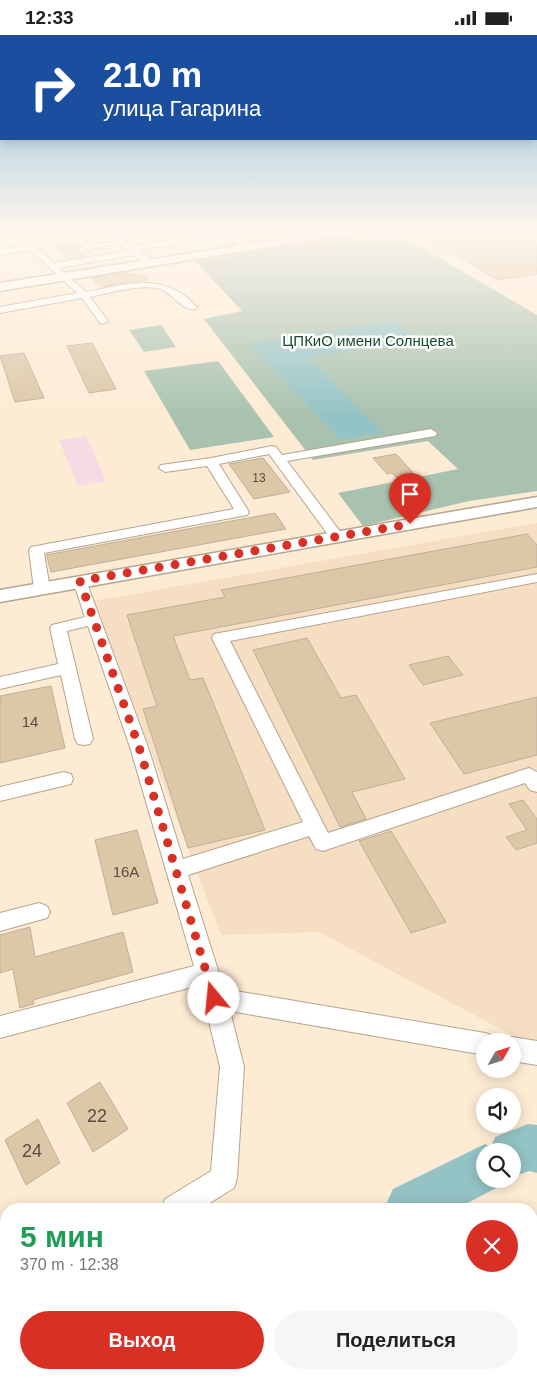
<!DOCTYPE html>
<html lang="ru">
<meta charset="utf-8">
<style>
:root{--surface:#fff;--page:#f6f6f6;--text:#222;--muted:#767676;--accent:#d93025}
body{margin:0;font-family:Arial,sans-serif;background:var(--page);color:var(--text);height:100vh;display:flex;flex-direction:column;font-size:19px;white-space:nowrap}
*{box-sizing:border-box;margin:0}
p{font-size:16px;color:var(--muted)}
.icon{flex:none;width:28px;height:28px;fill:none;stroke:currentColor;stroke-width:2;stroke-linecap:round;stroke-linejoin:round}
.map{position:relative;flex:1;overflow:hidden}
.details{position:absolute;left:0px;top:1168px;width:538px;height:176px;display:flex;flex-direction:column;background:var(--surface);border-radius:20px 20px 0 0;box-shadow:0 2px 12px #0003}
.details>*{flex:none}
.guide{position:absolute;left:0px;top:0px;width:538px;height:105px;box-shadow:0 2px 12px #0003;background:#1a4fa0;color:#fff;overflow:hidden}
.needle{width:32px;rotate:51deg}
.tools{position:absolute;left:476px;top:998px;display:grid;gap:10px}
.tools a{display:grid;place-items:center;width:45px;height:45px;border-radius:50%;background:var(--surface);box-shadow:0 2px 12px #0003;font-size:25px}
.pin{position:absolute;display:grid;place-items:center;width:42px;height:42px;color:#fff;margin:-51px -21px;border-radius:50% 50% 50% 0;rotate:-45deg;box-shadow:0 0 5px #0007}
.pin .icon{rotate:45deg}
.me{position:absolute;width:55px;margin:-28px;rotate:343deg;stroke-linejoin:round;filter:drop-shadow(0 0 4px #0008)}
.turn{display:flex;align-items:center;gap:18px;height:105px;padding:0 20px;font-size:22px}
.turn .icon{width:65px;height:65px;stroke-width:2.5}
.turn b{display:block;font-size:35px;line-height:42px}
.round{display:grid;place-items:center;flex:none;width:52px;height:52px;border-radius:26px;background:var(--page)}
.headline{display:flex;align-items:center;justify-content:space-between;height:85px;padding:0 20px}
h1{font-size:30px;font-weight:700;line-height:38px;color:#1e9e55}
.cta{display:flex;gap:10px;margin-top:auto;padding:10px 20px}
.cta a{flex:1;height:58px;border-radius:30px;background:var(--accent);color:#fff;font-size:20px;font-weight:700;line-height:58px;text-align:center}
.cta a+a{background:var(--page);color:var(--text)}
.status{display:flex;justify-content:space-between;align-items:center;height:35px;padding:0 25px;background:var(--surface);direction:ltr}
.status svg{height:14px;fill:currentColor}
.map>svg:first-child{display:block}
</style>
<div class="status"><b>12:33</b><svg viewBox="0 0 49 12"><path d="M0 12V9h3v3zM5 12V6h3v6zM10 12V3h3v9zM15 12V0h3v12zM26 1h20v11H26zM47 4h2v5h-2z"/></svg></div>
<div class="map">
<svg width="537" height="1343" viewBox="0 0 537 1343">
<rect width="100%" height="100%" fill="#fdebd4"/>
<!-- built -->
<path fill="#f5dec2" d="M537 488V1009L525 1007 319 897 221 900 94 566Z"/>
<!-- education -->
<path fill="#f5dce4" d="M86 401 106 446 78 451 59 405Z"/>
<!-- green -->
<path fill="#a8c2af" d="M383 195H392L537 280V456L469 466 363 491 338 458 458 434 428 406 313 425 204 284 242 276 195 226Z
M161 290 176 312 144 317 129 295Z
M218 326 274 402 190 415 144 336Z"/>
<!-- water -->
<path fill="#94c3c5" d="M393 286 419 305 308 323 383 398 341 405 250 309Z"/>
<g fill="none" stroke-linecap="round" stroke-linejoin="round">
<!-- river -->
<path fill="#94c3c5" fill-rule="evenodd" d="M528 1089 537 1090V1138L529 1136 512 1142V1116H485V1144H504L502 1150 456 1174H384L393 1154 485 1109 491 1112 495 1102Z
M268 1338H324L321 1343H265Z"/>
</g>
<!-- building -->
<path fill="#dcc7a7" stroke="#beb099" d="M514 195 537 207V239L498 245 432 206Z
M72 209 86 221 68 224 54 212Z
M123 238 147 241V245L101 252 91 243Z
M92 308 116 354 89 358 67 311Z
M24 318 44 363 15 367 0 321Z
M396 419 416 441 398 444 392 438 387 439 373 423Z
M263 423 290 457 254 464 229 429Z
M275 478 286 494 51 537 47 522 46 520Z
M527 499 537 510V532L173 601 190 645 203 643 265 795 188 813 143 674 157 671 127 580 225 562 221 555Z
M307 603 341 663 356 660 405 744 352 757 366 784 340 792 253 615Z
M448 621 463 640 423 650 409 630Z
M51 651 65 713 0 728V661Z
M537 662V720L464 739 430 688Z
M523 765 537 784V808L516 815 506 802 527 795 509 769Z
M137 795 158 868 113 880 95 805Z
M391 796 446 887 411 898 359 806Z
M30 892 35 922 123 897 133 937 33 965 34 969 20 973 13 934 0 938V900Z
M100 1047 128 1094 93 1117 67 1068Z
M38 1084 60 1128 26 1150 5 1105Z"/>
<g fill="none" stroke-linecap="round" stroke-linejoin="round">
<defs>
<path id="minor" d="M9 195H17L54 228 127 216 115 207 114 200 147 195H164L160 197 122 204 132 211 218 198 215 195H224L252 212 245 214 224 202 138 215 152 226 153 228 149 231 133 220 59 233 86 257C128 249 164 236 197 272L195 274C183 276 173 260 163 255 146 247 108 258 90 262L108 286 103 289 100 288 82 263 0 278V272L77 258 30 215 0 220V214L25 211Z
M530 195H537V198Z
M74 202H80L90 210 111 207 115 209 88 215 74 206Z
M431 394 437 398 435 401 287 426 342 499 344 502 342 505H332L269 419 219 429 249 477 247 480 44 518 50 554 47 557H37L34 554 29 515 31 512 234 474 207 431 165 437 159 433 161 430 211 423 272 411 276 412 282 420Z
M537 539V547L230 606 328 798 529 733 537 737V757L530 755 525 748 323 816 316 814 309 801 188 840 224 954 485 998 494 1001 496 1006H485V1020L230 976 244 1032 237 1143 234 1153 200 1174H161L165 1164 211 1136 220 1032 200 950 0 1003V981L194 931 130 712 88 591 67 596 93 704 90 709 84 710 78 709 75 704 61 640 0 654V642L58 629 50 593 52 590 85 582 73 546 75 543H85L148 712 183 824 303 787 212 603 214 599Z
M64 737 71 739 73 744 71 749 0 766V752Z
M39 868 47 871 50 877 47 883 0 896V878Z
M512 1002 537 1006V1030L512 1026V1006H503Z
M6 1203V1231L0 1233V1205Z"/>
<path id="major" d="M337 195H360L355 198 0 256V248Z
M537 462V472L0 567V555Z"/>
</defs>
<!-- minor casing -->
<use href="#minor" stroke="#b5a48f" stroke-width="2"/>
<!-- major casing -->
<use href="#major" stroke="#b5a48f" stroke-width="3"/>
<!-- minor -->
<use href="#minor" fill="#fff" fill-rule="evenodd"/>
<!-- major -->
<use href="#major" fill="#fff" fill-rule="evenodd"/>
</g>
<!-- sky -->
<linearGradient id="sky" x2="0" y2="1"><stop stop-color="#86bada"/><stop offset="0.51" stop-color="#fef6ec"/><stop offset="1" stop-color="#fef6ec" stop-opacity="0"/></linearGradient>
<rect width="537" height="383" fill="url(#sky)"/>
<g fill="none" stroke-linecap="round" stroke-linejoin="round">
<!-- route -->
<path stroke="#d93025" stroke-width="9" stroke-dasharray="0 16.2" d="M214 963 139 712 80 546 410 489"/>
</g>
<g text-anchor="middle" stroke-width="5" stroke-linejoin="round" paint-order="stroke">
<!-- far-number labels -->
<g font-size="12" fill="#584e40">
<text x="259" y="447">13</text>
</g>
<!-- far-park labels -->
<g font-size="15" fill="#164c2c" stroke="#fff">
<text x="368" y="311">ЦПКиО имени Солнцева</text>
</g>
<!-- number labels -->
<g font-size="15" fill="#584e40">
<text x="30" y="692">14</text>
<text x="126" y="842">16А</text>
</g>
<!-- near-number labels -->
<g font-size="18" fill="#584e40">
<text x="97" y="1087">22</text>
<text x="32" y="1122">24</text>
</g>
</g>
</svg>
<div class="tools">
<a><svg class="needle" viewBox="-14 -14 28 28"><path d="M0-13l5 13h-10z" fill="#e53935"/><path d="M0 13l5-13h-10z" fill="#767676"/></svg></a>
<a><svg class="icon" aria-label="sound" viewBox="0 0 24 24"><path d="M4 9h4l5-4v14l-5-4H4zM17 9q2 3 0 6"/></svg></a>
<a><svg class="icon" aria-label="search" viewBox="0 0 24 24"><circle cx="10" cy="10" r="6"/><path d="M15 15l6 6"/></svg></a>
</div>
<div class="pin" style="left:410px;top:489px;background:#d93025"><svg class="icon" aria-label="arrive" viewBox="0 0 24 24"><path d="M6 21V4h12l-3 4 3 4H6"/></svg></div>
<svg class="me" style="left:214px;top:963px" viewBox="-20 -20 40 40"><circle r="19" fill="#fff"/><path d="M0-13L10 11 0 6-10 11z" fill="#d93025"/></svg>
<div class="guide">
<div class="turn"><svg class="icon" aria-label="right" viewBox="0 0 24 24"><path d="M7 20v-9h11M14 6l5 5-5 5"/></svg><div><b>210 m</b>улица Гагарина</div></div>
</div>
<section class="details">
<div class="headline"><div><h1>5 мин</h1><p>370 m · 12:38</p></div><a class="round" style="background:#d93025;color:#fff"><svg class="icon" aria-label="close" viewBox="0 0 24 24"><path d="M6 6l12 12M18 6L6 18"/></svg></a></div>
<div class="cta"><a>Выход</a><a>Поделиться</a></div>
</section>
</div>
